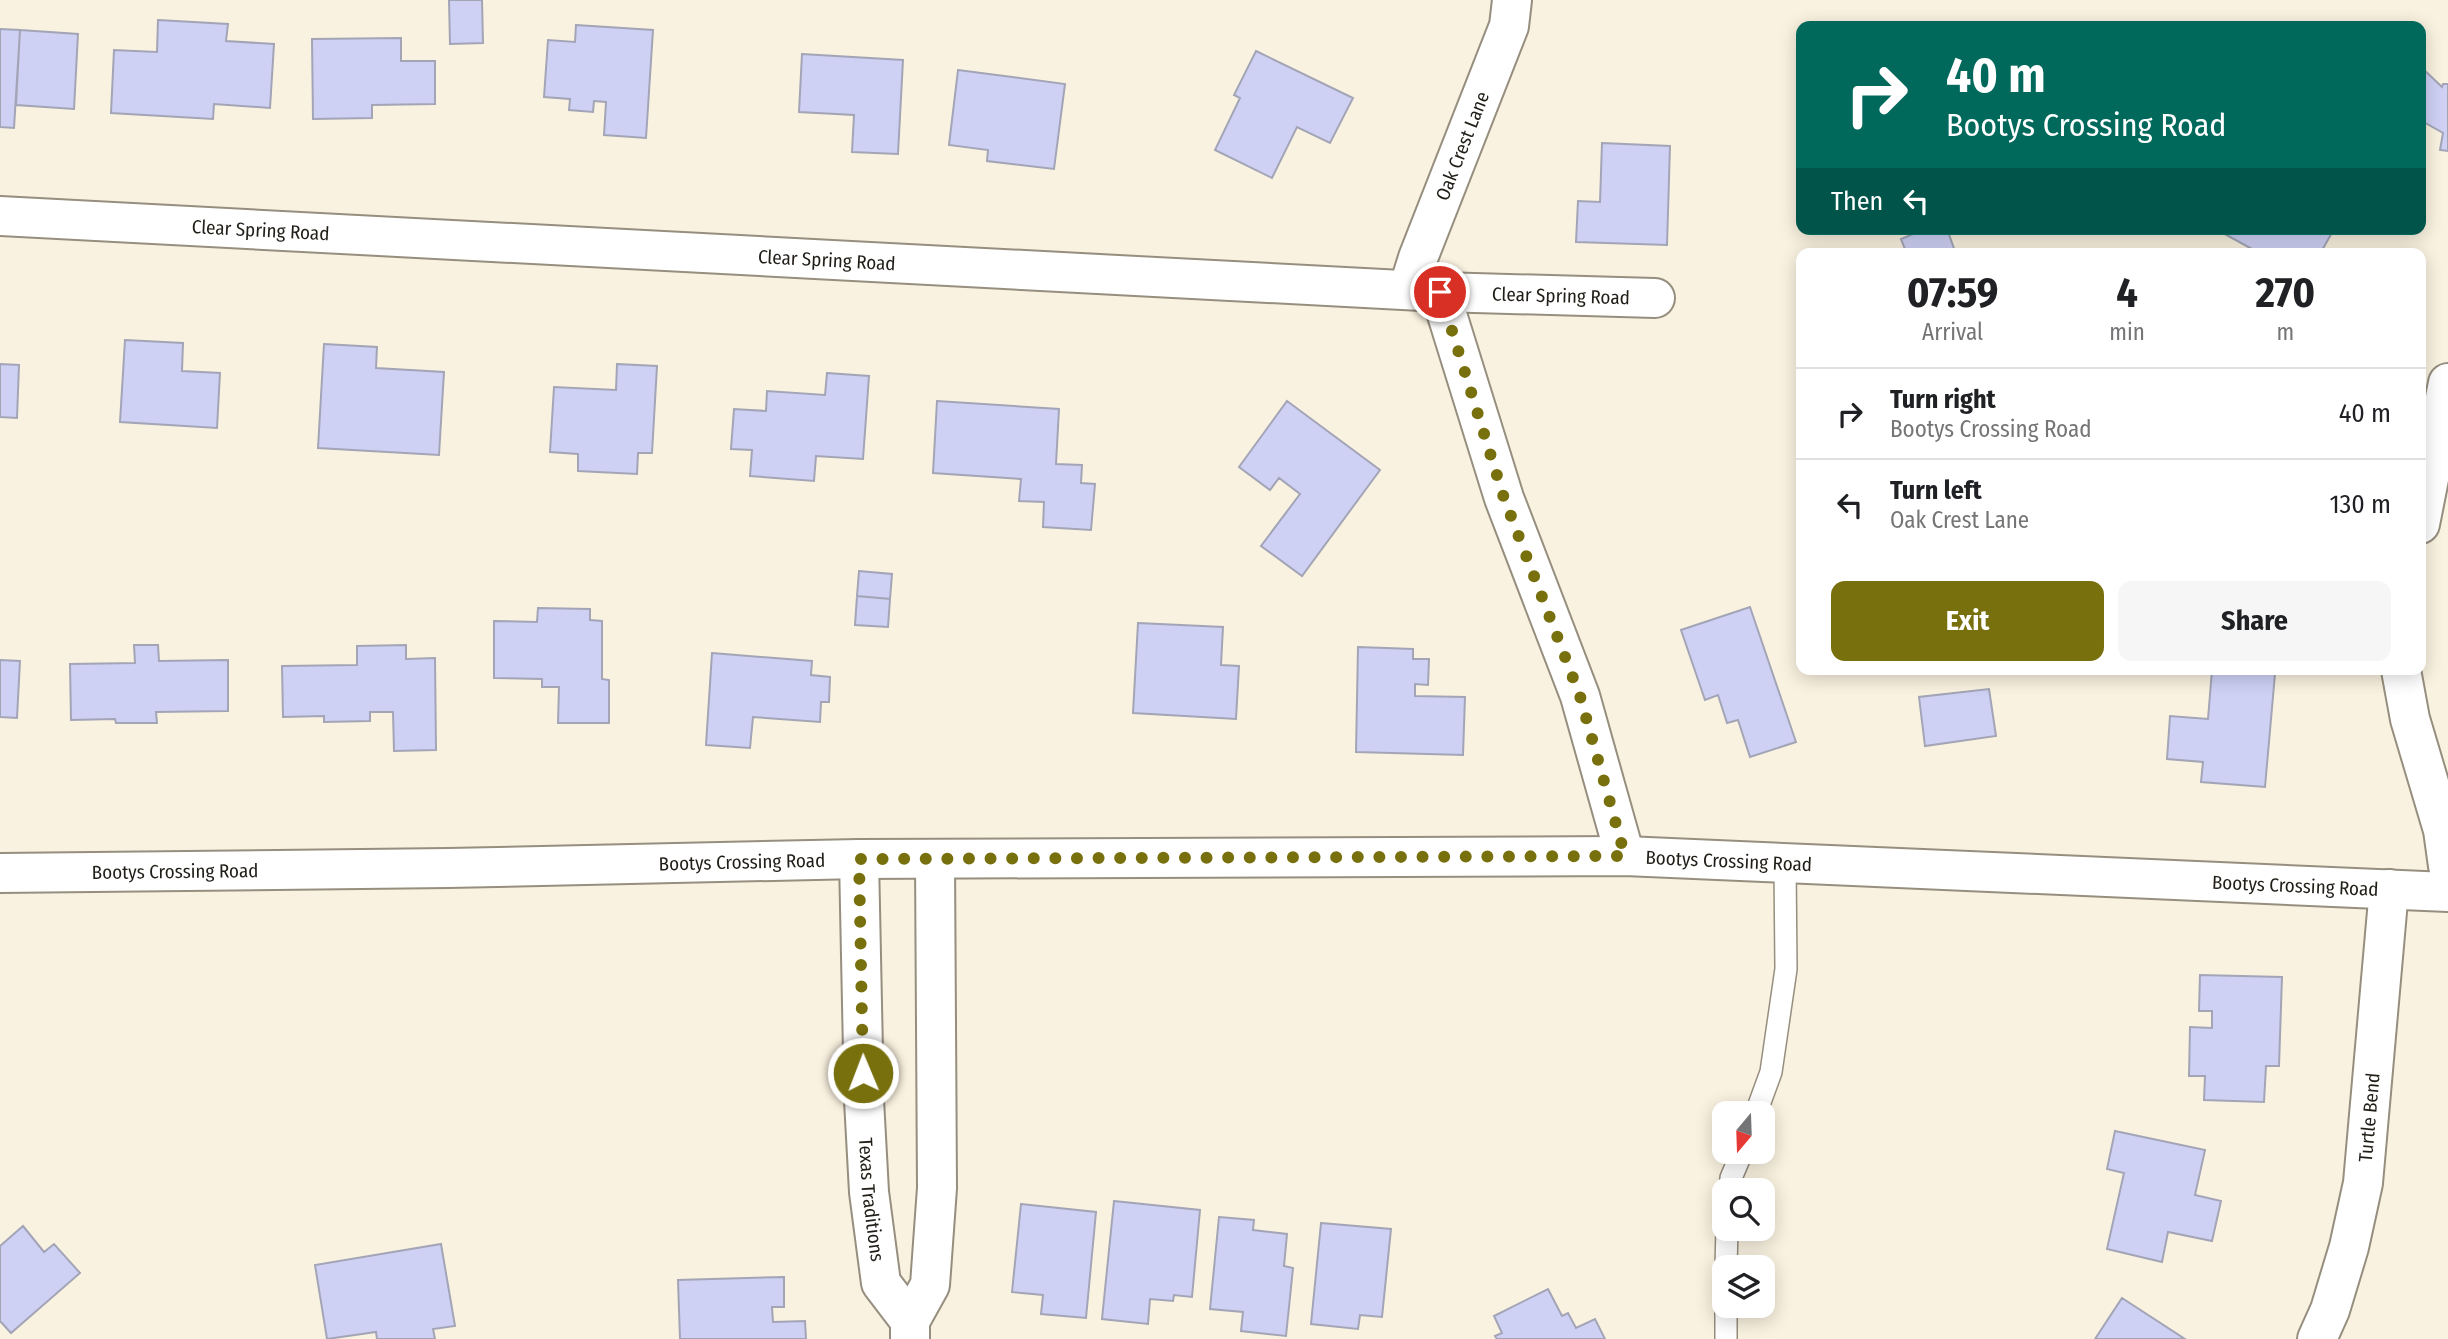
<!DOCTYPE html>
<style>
:root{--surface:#fff;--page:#f6f6f6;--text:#202124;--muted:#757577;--line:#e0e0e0;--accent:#786f0d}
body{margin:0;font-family:"Fira Sans Condensed",sans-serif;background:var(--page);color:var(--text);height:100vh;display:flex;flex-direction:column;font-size:26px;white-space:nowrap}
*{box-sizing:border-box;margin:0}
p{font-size:23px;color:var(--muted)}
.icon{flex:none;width:38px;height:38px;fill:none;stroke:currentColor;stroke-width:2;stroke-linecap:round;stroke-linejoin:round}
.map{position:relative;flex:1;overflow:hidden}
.drawer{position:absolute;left:1796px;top:248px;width:630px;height:427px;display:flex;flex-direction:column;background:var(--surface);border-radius:14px;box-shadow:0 4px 18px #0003}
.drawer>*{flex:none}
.top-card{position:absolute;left:1796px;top:21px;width:630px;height:214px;border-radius:14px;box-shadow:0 4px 18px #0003;background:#00695c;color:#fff;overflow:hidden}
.needle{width:46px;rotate:199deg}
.fabs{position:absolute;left:1712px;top:1101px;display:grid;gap:14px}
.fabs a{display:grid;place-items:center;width:63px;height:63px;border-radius:14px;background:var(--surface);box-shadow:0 4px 18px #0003;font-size:35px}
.pin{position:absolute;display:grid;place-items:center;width:60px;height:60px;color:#fff;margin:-30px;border:4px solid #fff;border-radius:50%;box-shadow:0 2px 7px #0007}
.me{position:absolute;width:77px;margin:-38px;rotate:359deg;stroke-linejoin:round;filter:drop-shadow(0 0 5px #0008)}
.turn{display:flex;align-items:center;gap:24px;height:147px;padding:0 35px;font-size:32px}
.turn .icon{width:91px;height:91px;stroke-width:2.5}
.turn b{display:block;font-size:49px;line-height:60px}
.then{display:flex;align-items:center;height:66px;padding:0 35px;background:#0003;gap:14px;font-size:26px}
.eta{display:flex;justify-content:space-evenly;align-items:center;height:119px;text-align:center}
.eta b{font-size:42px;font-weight:700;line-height:49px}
.cta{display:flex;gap:14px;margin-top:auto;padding:14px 35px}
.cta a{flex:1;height:80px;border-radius:14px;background:var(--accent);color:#fff;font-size:28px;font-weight:700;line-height:80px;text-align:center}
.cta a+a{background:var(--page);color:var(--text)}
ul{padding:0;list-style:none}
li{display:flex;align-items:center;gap:21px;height:91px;padding:0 35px;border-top:2px solid var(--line)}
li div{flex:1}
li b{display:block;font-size:26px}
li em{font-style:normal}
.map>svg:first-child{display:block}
</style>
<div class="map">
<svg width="2448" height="1339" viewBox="0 0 2448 1339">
<rect width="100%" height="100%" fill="#faf2e0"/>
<!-- building -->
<path fill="#ced1f4" stroke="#a3a5b6" stroke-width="2" d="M449 0H482L483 43 450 44Z
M158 20 228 24 226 41 274 44 270 108 214 104 213 119 111 113 114 50 157 52Z
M576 25 653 30 646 138 604 135 606 102 594 101 593 112 569 110 570 99 544 97 548 40 575 42Z
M0 29 20 30 14 128 0 127Z
M20 30 78 34 74 109 16 105Z
M401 38V61H435V104L372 105V118L313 119 312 39Z
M1256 51 1353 98 1330 143 1297 127 1272 178 1215 150 1240 98 1234 95Z
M802 54 903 60 898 154 852 152 854 115 799 112Z
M2420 66 2442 87 2443 84H2448V151L2440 150 2443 133 2420 120Z
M958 70 1065 84 1054 169 987 161 988 150 949 145Z
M1602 143 1670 146 1667 245 1576 242 1578 201 1600 202Z
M1925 229H1947L1956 254H1907L1901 239Z
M2222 229H2334L2320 254H2261L2221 232Z
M125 340 183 343 182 371 220 373 217 428 120 422Z
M324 344 377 347 376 368 444 372 439 455 318 448Z
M0 364 19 365 17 418 0 417Z
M617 364 657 366 652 453H638L637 474 578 471V454L550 452 554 387 616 390Z
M827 373 869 376 863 459 816 456 814 481 750 476 752 450 731 449 734 409 766 411 767 391 825 395Z
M937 401 1059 409 1056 464 1082 465 1081 483 1095 484 1091 530 1043 527 1044 502 1019 501 1021 479 933 473Z
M1287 401 1380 470 1302 576 1261 546 1300 494 1279 478 1270 490 1239 467Z
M1797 488H1801L1800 564Z
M859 571 892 574 890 599 857 596Z
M857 596 890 599 888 627 855 625Z
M1750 607 1796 742 1750 757 1738 720 1727 723 1718 695 1705 700 1681 630Z
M538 608 590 609V620L602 621V679L609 680V723H558L559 687H542V679L494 678V621L537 622Z
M1138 623 1223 627 1221 665 1239 666 1236 719 1133 713Z
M134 645H158L159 661 228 660V711L156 712 157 723H116L115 719 71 720 70 664 135 663Z
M406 645V659L435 658 436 750 394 751 393 712H370V721L324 722V716L283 717 282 666 357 665V646Z
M1358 647 1413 649V659H1429L1428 685 1415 684V696L1465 697 1463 755 1356 752Z
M712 653 812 661 811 675 830 677 829 702H821L820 722 753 717 750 748 706 745Z
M0 660 20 661 17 718 0 717Z
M2212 670 2275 674 2265 787 2201 782 2203 762 2167 759 2170 716 2208 719Z
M1989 689 1996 736 1925 746 1919 697Z
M2200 975 2282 977 2279 1066H2266L2264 1102 2204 1100 2205 1076H2189L2190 1027 2212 1028V1011H2199Z
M2115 1131 2205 1150 2195 1195 2221 1201 2212 1241 2168 1232 2162 1262 2107 1249 2124 1173 2107 1169Z
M1114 1201 1200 1210 1192 1297 1174 1295 1173 1301 1150 1299 1148 1324 1102 1319Z
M1021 1204 1096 1212 1086 1318 1041 1314 1043 1295 1012 1292Z
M1219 1217 1254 1220 1253 1230 1287 1234 1284 1266 1293 1268 1286 1336 1241 1331 1243 1312 1210 1309Z
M1321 1223 1391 1229 1382 1317 1360 1315 1358 1329 1311 1324Z
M23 1226 44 1252 54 1244 80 1273 11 1333 0 1321V1246Z
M441 1244 455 1326 433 1329 435 1339H377L376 1332 327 1339 315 1265Z
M784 1277V1307H772L773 1322 805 1321 806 1339H680L678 1280Z
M1548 1289 1562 1316 1568 1313 1576 1328 1595 1319 1605 1339H1497L1495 1336 1502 1333 1494 1316Z
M2122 1298 2185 1339H2095Z"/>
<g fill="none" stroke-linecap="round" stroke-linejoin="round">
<defs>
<path id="lane" d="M1756 1113 1771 1072 1786 969 1785 864
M1730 1190 1731 1178 1742 1152
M1726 1267 1727 1228
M1726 1339V1306"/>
<g id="street">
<path id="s1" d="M0 216 1440 292 1655 298"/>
<path id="s2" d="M1408 290 1418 258 1509 26 1512 0"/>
<path d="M1440 292 1504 498 1580 696 1625 856"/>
<path d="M2420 524 2448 383"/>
<path d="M2401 670 2410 719 2443 830 2448 866"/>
<path id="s3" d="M859 859 864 1100 869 1192 881 1283 910 1321"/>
<path d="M910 1339V1321L930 1285 937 1188 935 860"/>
<path id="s4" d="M2317 1339 2330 1310 2349 1247 2363 1183 2389 889"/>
</g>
<g id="secondary">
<path id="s5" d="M0 873 448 868 859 859 1625 856 2448 892"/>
</g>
</defs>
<!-- lane casing -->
<use href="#lane" stroke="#968e7e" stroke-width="24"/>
<!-- street casing -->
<use href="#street" stroke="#968e7e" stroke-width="42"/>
<!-- secondary casing -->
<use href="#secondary" stroke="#968e7e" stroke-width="42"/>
<!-- lane -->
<use href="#lane" stroke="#fff" stroke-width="21"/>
<!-- street -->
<use href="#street" stroke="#fff" stroke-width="38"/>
<!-- secondary -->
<use href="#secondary" stroke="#fff" stroke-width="38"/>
</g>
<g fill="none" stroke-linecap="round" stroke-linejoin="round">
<!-- route -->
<path stroke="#786f0d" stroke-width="12" stroke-dasharray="0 21.6" d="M863 1073 859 859 1625 856 1580 696 1504 498 1440 292"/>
</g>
<g text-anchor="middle" stroke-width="7" stroke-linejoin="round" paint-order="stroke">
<!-- street labels -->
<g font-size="19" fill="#211e18" stroke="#faf2e0">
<text dy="7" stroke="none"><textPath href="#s2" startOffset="154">Oak Crest Lane</textPath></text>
<text dy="7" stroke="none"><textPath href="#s1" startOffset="261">Clear Spring Road</textPath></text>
<text dy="7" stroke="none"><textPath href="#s1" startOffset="828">Clear Spring Road</textPath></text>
<text dy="7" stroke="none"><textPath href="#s1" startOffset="1563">Clear Spring Road</textPath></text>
<text dy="7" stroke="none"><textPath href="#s5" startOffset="1729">Bootys Crossing Road</textPath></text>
<text dy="7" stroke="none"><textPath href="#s5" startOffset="742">Bootys Crossing Road</textPath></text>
<text dy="7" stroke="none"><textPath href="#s5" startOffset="175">Bootys Crossing Road</textPath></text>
<text dy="7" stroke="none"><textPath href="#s5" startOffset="2296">Bootys Crossing Road</textPath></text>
<text dy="7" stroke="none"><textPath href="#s4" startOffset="229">Turtle Bend</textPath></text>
<text dy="7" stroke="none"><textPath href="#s3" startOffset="341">Texas Traditions</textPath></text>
</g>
</g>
</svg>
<div class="fabs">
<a><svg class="needle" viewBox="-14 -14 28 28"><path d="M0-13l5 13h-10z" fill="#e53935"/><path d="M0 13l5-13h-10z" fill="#757577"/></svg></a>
<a><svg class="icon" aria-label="search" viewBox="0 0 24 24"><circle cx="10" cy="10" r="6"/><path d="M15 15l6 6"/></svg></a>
<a><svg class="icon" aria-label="layers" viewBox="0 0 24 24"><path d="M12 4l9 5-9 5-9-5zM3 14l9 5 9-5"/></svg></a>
</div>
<div class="pin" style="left:1440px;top:292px;background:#d93025"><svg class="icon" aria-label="arrive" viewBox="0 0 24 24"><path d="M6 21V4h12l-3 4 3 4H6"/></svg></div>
<svg class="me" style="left:863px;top:1073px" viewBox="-20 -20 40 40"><circle r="17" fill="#786f0d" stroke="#fff" stroke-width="3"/><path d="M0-11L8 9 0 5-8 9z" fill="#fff"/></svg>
<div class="top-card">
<div class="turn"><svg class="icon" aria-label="right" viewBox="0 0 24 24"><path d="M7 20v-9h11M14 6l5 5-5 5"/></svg><div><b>40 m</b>Bootys Crossing Road</div></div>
<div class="then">Then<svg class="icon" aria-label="left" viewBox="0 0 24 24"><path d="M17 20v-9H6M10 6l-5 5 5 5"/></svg></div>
</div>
<section class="drawer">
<div class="eta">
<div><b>07:59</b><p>Arrival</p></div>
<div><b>4</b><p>min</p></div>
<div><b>270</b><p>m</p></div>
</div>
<ul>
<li><svg class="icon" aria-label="right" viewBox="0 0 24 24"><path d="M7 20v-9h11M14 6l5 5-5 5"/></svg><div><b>Turn right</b><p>Bootys Crossing Road</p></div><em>40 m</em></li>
<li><svg class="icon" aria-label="left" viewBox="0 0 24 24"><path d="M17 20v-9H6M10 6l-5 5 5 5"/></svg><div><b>Turn left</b><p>Oak Crest Lane</p></div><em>130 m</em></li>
</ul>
<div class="cta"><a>Exit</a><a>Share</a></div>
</section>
</div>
